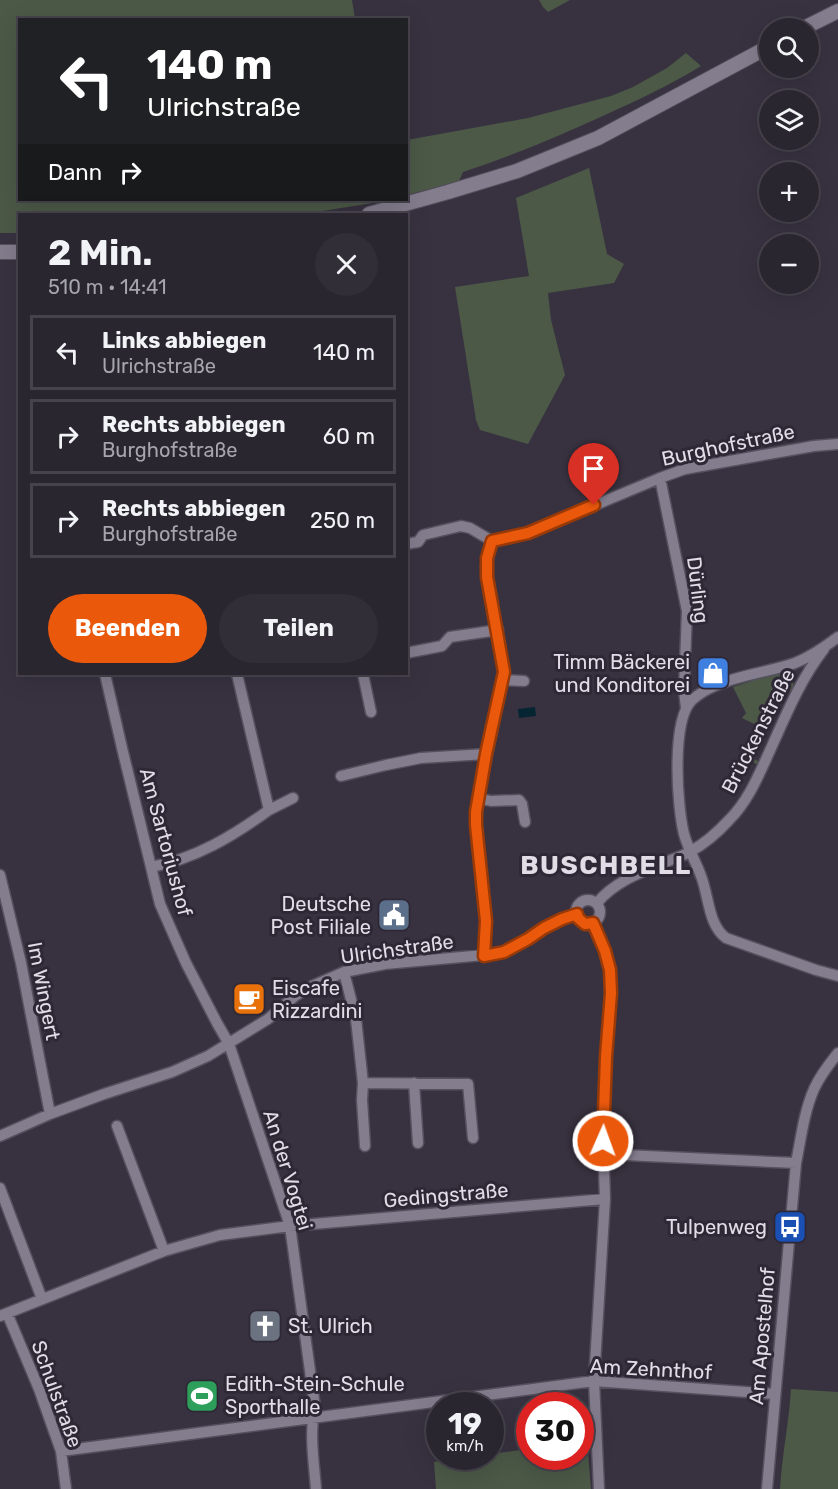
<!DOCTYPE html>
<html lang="de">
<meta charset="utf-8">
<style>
:root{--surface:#2a2630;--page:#322e38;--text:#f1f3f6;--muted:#a5a5ab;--line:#46434c;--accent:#ea580c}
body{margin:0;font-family:Rubik,sans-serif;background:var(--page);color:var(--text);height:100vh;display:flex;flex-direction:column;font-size:22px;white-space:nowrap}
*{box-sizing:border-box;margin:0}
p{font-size:20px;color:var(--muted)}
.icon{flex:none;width:33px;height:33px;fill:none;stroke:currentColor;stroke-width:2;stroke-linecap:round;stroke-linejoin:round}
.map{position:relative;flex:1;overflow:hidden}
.panel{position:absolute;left:18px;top:213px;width:390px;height:462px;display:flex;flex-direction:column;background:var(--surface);border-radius:0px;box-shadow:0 6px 24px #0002,0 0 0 2px var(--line)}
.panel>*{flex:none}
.top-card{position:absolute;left:18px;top:18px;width:390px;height:183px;border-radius:0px;box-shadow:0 6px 24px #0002,0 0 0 2px var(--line);background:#202124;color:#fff;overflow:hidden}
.tools{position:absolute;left:759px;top:18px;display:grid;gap:12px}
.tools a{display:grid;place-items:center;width:60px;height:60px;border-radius:50%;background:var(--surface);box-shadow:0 6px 24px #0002,0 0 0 2px var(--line);font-size:30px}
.speed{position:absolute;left:426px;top:1392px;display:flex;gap:12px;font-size:30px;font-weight:700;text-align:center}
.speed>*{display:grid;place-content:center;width:78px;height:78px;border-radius:50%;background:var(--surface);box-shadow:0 6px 24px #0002,0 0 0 2px var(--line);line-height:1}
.speed small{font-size:15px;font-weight:400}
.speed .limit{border:9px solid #d22;background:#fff;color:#111}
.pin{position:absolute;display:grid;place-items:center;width:51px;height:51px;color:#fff;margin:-62px -26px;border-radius:50% 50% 50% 0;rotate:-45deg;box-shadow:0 0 6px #0007}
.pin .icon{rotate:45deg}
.me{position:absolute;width:66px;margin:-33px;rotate:2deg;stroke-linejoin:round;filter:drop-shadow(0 0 4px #0008)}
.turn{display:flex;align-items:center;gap:21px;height:126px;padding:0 30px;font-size:27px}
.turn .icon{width:78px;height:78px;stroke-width:2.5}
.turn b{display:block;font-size:42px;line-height:51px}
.then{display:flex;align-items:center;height:57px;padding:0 30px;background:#0003;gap:12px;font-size:22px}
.round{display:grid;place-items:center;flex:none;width:63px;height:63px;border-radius:32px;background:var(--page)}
.summary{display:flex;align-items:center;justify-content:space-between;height:102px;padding:0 30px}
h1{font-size:36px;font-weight:700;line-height:45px}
.primary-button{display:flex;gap:12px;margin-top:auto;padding:12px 30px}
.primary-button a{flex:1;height:69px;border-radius:36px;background:var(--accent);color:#fff;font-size:24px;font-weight:700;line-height:69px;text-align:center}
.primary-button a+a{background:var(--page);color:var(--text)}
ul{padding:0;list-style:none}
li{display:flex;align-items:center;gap:18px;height:75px;margin:0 12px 9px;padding:0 18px;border:3px solid var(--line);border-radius:0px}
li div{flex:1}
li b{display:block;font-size:22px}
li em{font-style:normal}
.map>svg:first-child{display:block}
</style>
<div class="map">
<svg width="838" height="1489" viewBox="0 0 838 1489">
<rect width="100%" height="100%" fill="#383240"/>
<!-- green -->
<path fill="#4c5947" d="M0 0H352L355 19 20 20V200H391L304 214H20L19 233H0Z
M539 0H570L548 12 543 7Z
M686 53 701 66C670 85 638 100 605 115 559 136 512 156 463 172L459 181 407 195V140L528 118 611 96 633 87 667 68Z
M589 168 607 254 624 264 614 283 548 293 551 320 565 375 528 444 480 430 476 420 455 287 529 276 516 198Z
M783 671 791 675C794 681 794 686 791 692L787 687 754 759 760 762 758 765 739 755 758 726 742 718 746 713 733 687Z
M791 1389 838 1392V1489H780C782 1455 789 1422 791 1389Z
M587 1441 591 1489H436L434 1462 476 1457 490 1456 491 1454 529 1449 530 1456H580L581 1442Z"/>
<!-- water -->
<path fill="#062533" d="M535 707 536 716 519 718 518 709Z"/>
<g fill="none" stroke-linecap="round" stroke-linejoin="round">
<defs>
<path id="minor" d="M660 478 687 611 684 691 686 708
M406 544 418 542 423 535 461 526 470 528 492 541
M838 637C825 647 810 657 795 663 764 674 717 677 692 700 671 721 677 806 684 834 688 849 696 862 701 876 709 896 708 925 726 938L816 970 838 976
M406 653 442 646 450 637 498 630
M105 674 122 748 160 904 186 963 217 1023 229 1044 290 1226 315 1407C309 1434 314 1462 316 1489
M363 674 371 712
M502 680 524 681
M341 776 386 765 421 758 486 754
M478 798 491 801 519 800 522 804 525 822
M269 810 293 798
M151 867C195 859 233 836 269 810L237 674
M0 875 21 963 50 1114
M576 912a12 12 0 1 1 24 0a12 12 0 1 1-24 0Z
M597 903C614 882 641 872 666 862 674 858 684 856 691 851 706 843 719 831 730 819 747 802 757 779 767 757 784 720 799 681 824 649
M593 923 605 951 610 970 611 993 606 1057 603 1141 605 1199 594 1381 599 1489
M484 955 486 921 476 825 478 798 504 672 486 567 492 541 528 533 660 478 685 469 814 446 838 444
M344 972 356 1019 363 1083 468 1084 473 1138
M363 1083 362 1100 365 1146
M414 1083 418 1143
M117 1126 164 1251
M0 1136 50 1114 104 1094 172 1072 208 1056 268 1019 295 996 312 986 344 972 385 964 484 955 504 952 528 939 544 928 562 919 577 914
M603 1154 796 1163
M0 1188 42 1299
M7 1313 39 1389 61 1451 66 1489
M0 1316 164 1251 220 1235 290 1226 605 1199
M61 1451 594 1381 775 1394
M767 1489 796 1163C801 1138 804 1112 814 1089 820 1076 829 1064 838 1053"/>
<path id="tertiary" d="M804 28 838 11
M369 214 448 192 517 171 598 138 770 46
M0 252H20"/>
</defs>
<!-- minor casing -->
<use href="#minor" stroke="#55505d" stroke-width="13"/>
<!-- tertiary casing -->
<use href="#tertiary" stroke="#55505d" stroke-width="16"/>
<!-- minor -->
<use href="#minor" stroke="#837d8e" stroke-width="10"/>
<!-- tertiary -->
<use href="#tertiary" stroke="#837d8e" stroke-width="14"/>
</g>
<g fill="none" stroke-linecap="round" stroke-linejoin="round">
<defs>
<path id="route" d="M594 505 528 533 492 541 487 558V577L504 672 486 754 476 812V825L486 921 484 956 504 952 528 939 544 928 562 919 577 914 578 918 585 924 593 923 605 951 610 970 611 993 606 1057 603 1141"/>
</defs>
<!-- route casing -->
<use href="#route" stroke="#983908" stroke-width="15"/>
<!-- route -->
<use href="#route" stroke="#ea580c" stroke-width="10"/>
</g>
<!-- icons -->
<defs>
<symbol id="shop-square" viewBox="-11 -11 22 22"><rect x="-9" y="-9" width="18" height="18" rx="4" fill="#3f7fe0" stroke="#2e2836"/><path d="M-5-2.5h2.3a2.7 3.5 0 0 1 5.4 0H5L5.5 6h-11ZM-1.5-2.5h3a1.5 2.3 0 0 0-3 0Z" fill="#fff"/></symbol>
<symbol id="civic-square" viewBox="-11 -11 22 22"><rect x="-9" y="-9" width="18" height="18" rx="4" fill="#5c6f8a" stroke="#2e2836"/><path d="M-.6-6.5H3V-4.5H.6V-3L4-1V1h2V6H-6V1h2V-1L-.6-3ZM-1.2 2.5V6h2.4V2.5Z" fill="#fff"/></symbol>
<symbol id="cafe-square" viewBox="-11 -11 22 22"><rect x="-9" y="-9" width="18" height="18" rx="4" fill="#e8710a" stroke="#2e2836"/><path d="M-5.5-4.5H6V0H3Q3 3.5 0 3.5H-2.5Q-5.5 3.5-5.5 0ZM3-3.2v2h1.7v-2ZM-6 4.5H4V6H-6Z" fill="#fff"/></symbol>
<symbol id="bus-square" viewBox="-11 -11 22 22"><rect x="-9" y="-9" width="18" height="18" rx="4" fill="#1a4fb4" stroke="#2e2836"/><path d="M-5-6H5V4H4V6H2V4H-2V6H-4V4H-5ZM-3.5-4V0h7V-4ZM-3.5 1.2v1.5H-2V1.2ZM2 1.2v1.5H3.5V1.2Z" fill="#fff"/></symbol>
<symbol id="church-square" viewBox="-11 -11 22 22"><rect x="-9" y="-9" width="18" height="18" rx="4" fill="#6b7280" stroke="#2e2836"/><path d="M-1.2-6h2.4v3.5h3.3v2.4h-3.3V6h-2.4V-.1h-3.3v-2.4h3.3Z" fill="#fff"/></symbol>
<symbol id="stadium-square" viewBox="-11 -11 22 22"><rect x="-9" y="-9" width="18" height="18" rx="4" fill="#2e9e5b" stroke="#2e2836"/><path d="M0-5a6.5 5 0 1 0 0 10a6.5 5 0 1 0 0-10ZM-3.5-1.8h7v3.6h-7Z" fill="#fff"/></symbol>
</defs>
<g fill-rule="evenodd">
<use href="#shop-square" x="694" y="654" width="38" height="38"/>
<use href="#civic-square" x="375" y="896" width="38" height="38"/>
<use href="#cafe-square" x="230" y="980" width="38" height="38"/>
<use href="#bus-square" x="771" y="1208" width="38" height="38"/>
<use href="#church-square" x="246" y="1307" width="38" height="38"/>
<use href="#stadium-square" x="183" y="1377" width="38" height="38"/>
</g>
<g text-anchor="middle" stroke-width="6" stroke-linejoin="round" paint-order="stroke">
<!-- street labels -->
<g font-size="20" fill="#e1dde7" stroke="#2e2836">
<text transform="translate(728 445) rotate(-12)" y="7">Burghofstraße</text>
<text transform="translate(698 590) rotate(83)" y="7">Dürling</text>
<text transform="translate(758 731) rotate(-63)" y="7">Brückenstraße</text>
<text transform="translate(166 842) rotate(75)" y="7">Am Sartoriushof</text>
<text transform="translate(397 949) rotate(-8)" y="7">Ulrichstraße</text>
<text transform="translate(44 991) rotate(79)" y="7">Im Wingert</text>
<text transform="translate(288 1170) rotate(73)" y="7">An der Vogtei</text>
<text transform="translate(446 1195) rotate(-5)" y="7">Gedingstraße</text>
<text transform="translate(762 1336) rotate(-85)" y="7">Am Apostelhof</text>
<text transform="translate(651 1369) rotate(3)" y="7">Am Zehnthof</text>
<text transform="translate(57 1394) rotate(70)" y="7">Schulstraße</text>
</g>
<!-- poi labels -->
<g font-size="20" fill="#e1dde7" stroke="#2e2836" text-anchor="end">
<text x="690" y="669">Timm Bäckerei<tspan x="690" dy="23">und Konditorei</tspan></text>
<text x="371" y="911">Deutsche<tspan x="371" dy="23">Post Filiale</tspan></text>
<text x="272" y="995" text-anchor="start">Eiscafe<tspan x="272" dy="23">Rizzardini</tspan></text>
<text x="767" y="1234">Tulpenweg</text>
<text x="288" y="1333" text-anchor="start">St. Ulrich</text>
<text x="225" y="1391" text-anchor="start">Edith-Stein-Schule<tspan x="225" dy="23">Sporthalle</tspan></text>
</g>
<!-- district labels -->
<g font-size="26" font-weight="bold" letter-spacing="1.5" fill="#e1dde7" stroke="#2e2836">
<text x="606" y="874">BUSCHBELL</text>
</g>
</g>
</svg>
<div class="tools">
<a><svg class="icon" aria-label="search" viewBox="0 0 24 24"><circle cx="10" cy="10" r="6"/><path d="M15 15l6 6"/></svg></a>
<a><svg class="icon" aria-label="layers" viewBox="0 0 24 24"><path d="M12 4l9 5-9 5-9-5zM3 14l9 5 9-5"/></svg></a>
<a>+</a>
<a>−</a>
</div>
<div class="speed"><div>19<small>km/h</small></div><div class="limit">30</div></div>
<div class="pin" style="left:594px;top:505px;background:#d93025"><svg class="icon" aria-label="arrive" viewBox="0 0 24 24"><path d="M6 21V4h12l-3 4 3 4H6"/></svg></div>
<svg class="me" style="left:603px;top:1141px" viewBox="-20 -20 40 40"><circle r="17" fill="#ea580c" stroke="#fff" stroke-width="3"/><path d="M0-11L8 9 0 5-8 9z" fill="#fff"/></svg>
<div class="top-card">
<div class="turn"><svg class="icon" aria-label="left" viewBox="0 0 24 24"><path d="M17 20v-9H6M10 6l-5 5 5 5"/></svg><div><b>140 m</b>Ulrichstraße</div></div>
<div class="then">Dann<svg class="icon" aria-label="right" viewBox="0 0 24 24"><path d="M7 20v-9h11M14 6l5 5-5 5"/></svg></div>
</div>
<section class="panel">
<div class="summary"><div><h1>2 Min.</h1><p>510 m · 14:41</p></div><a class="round"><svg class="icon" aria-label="close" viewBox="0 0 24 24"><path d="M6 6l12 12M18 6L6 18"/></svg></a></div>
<ul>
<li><svg class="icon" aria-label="left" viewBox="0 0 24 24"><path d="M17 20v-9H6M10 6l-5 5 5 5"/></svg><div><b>Links abbiegen</b><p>Ulrichstraße</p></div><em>140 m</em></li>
<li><svg class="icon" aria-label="right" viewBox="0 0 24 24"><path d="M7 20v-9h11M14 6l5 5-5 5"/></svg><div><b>Rechts abbiegen</b><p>Burghofstraße</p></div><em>60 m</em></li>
<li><svg class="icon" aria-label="right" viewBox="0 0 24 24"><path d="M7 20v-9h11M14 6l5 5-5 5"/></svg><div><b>Rechts abbiegen</b><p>Burghofstraße</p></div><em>250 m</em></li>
</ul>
<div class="primary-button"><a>Beenden</a><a>Teilen</a></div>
</section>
</div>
